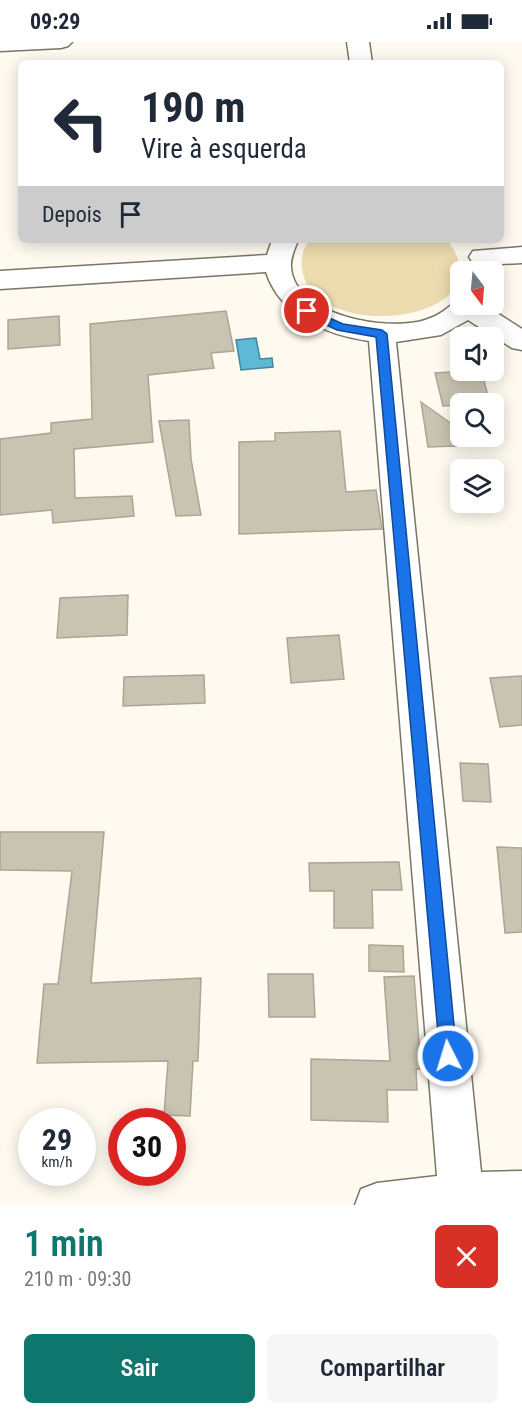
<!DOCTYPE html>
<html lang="pt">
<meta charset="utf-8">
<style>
:root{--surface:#fff;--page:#f6f6f7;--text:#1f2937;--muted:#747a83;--accent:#0f766e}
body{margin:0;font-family:"Roboto Condensed",sans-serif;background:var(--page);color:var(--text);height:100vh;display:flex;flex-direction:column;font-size:22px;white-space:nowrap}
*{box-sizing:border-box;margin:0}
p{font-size:20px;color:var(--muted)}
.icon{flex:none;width:33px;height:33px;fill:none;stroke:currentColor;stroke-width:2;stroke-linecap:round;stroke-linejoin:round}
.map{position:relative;height:1163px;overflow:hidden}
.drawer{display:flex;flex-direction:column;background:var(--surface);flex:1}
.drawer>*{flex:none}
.guide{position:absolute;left:18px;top:18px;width:486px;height:183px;border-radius:9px;box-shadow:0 3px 15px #0003;background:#fff;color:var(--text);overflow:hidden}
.needle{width:39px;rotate:164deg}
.controls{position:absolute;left:450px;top:219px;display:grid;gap:12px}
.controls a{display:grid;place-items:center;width:54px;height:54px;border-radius:9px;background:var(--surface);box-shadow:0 3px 15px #0003;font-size:30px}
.speed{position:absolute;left:18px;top:1066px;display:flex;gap:12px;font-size:30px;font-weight:700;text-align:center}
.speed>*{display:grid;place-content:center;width:78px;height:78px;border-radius:50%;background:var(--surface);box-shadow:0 3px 15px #0003;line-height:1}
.speed small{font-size:15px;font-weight:400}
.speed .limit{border:9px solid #d22;background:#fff;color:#111}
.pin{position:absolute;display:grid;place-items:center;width:51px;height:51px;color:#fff;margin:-26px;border:3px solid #fff;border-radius:50%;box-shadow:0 2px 6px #0007}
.me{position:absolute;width:66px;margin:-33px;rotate:355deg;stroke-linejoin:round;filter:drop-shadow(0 0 4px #0008)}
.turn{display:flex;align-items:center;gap:21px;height:126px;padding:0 24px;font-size:27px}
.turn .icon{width:78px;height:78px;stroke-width:2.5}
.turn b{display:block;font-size:42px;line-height:51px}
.then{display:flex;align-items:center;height:57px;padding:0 24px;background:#0003;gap:12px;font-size:22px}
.round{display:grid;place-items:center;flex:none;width:63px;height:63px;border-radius:9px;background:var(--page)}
.summary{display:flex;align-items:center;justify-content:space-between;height:102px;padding:0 24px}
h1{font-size:36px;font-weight:600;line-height:45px;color:var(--accent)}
.primary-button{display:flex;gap:12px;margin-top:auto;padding:12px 24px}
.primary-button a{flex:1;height:69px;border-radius:9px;background:var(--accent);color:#fff;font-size:24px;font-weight:600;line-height:69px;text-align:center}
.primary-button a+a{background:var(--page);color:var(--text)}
.status{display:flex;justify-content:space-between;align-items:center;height:42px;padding:0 30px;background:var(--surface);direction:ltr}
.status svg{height:16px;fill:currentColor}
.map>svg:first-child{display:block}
</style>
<div class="status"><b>09:29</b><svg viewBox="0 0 49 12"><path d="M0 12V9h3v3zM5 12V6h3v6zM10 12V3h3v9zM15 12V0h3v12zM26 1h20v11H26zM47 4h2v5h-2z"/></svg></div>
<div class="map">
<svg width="522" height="1163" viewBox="0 0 522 1163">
<rect width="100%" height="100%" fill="#fefaf0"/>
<!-- green -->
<path fill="#ecdbae" d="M310 198H447C511 279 320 303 303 232 300 219 301 208 310 198Z"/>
<!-- water -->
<path fill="#5db9d6" stroke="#468598" stroke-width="1.5" d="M256 296 260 317 272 316 273 325 241 328 236 298Z"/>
<!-- building -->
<path fill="#c9c3b2" stroke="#aba594" stroke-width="1.5" d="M226 269 234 309 211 311 214 326 148 333 153 400 74 407 75 456 132 454 134 474 53 481 52 468 0 473V397L51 391V381L92 377 90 282Z
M59 274 60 303 8 307V278Z
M481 328 490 361 443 364 435 331Z
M421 360 460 388V394H470L483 403 428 405Z
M189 378 191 417 201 473 176 474 159 379Z
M340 389 346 450 376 448 382 487 239 492V400L275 399V391Z
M128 553 127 593 57 596 60 556Z
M339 593 344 637 291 641 287 596Z
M204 633 205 661 123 664 124 635Z
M522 634V683L500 685 490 636Z
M460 721 488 722 491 760 463 759Z
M0 790H104L91 941 201 936 198 1019H193L190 1074 164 1073 168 1019 37 1021 44 942H58L72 829 0 828Z
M497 805 522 806V890L505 891Z
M399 820 402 848H372L373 886H334V849H310L309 821Z
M369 903 403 904 404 930 369 929Z
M268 932H313L315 975H269Z
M414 934 421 1027H416L417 1048H387L388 1080 311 1078V1017L390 1019 384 935Z"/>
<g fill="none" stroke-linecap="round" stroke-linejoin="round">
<defs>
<path id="minor" d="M0 0H72L68 4 61 6 0 9Z
M347 0H369L372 21H350Z
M272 198H298C295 207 290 216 291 225 294 274 388 290 425 278 439 274 449 265 460 256V262H483L522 287V308L512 306 468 278 441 293 396 300 481 1130 522 1129V1163H355L361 1147 377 1141 437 1134 369 299C327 293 280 274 266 230L0 247V229L267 213Z
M522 205V221L482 223 473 221 469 215 473 209Z"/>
</defs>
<!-- minor casing -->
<use href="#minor" stroke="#7a7565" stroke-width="3"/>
<!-- minor -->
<use href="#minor" fill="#fff" fill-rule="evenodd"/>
</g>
<!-- route -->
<path fill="#1a73e8" stroke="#114b97" stroke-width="1.5" d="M307 266 343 282 382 288 387 292 457 1014 454 1020 448 1022 442 1020 440 1014 376 295 337 288 303 272V267Z"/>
</svg>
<div class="controls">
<a><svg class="needle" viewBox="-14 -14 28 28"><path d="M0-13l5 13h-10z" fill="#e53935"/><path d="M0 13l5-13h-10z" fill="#747a83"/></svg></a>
<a><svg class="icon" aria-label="sound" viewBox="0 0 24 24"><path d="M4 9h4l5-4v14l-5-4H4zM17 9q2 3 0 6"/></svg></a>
<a><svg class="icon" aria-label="search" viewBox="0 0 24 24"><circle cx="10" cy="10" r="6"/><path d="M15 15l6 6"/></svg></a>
<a><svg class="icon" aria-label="layers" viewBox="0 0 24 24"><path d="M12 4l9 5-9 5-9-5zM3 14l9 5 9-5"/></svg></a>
</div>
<div class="speed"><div>29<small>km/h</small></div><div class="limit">30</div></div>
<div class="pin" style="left:307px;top:269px;background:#d93025"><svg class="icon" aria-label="arrive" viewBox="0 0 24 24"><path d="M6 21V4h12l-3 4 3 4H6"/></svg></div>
<svg class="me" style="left:448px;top:1014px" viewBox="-20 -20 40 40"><circle r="17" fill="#1a73e8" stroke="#fff" stroke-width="3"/><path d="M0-11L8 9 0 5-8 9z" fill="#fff"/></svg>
<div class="guide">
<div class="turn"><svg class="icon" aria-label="left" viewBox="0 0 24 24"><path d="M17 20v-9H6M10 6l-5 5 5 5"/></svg><div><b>190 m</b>Vire à esquerda</div></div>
<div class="then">Depois<svg class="icon" aria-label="arrive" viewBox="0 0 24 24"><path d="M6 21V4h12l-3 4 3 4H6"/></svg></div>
</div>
</div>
<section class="drawer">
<div class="summary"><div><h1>1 min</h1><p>210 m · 09:30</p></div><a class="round" style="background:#d93025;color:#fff"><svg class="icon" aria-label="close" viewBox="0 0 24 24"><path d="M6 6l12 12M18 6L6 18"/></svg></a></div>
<div class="primary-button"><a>Sair</a><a>Compartilhar</a></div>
</section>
